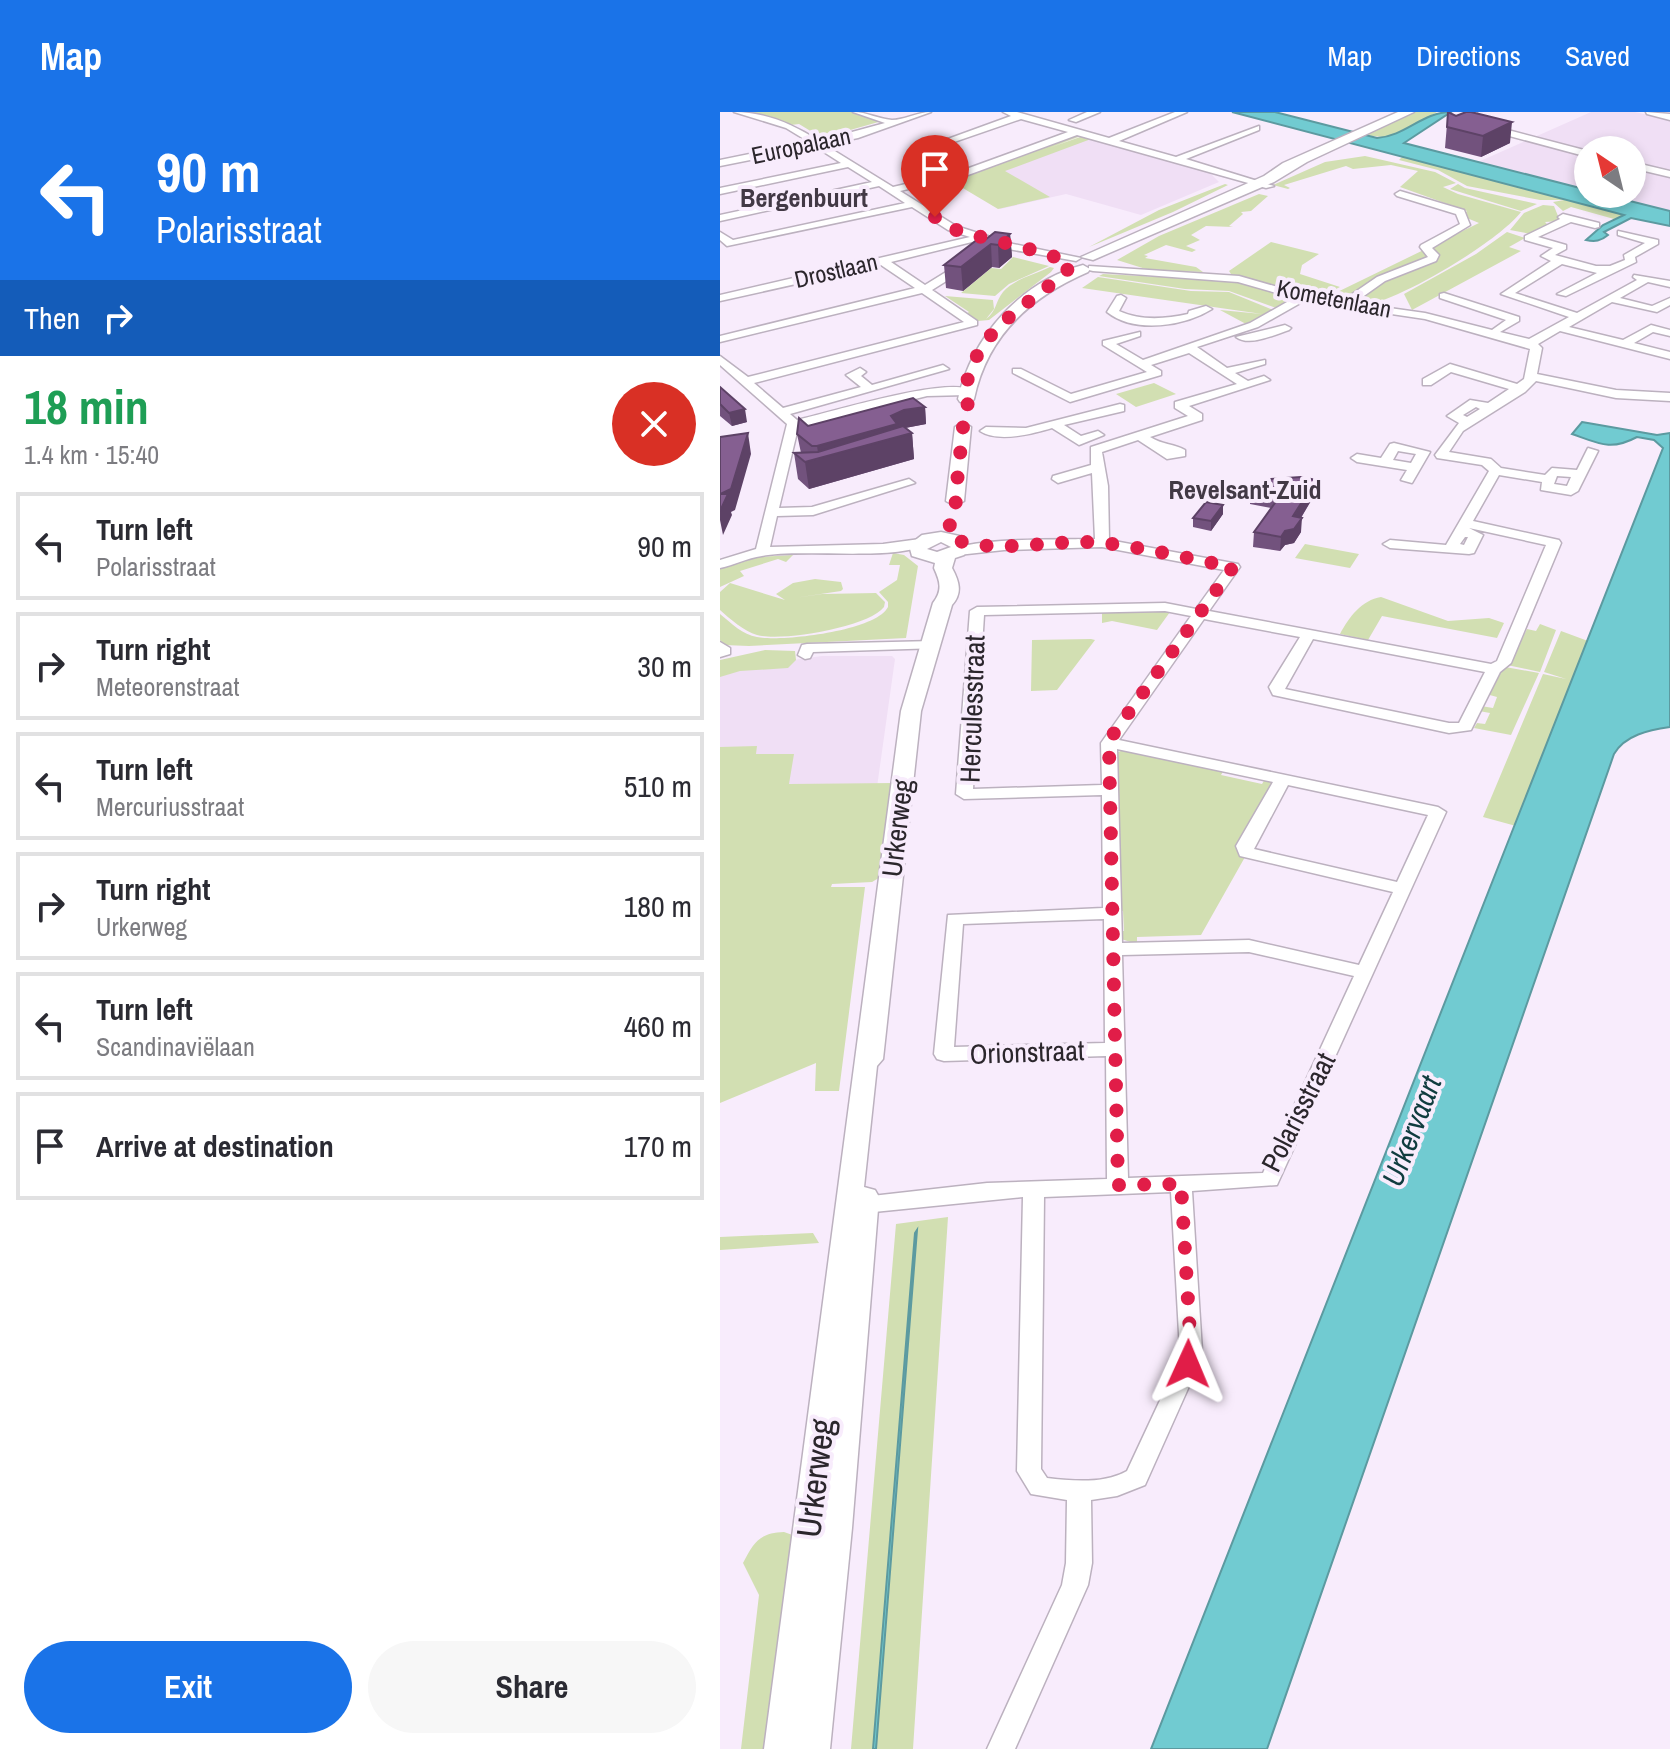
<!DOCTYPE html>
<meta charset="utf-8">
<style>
:root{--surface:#fff;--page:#f7f7f7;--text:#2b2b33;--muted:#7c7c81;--line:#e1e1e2;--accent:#1a73e8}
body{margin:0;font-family:"Archivo Narrow",sans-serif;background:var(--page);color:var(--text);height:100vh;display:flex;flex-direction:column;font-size:30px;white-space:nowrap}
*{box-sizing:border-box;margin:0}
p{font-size:26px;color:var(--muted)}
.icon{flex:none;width:44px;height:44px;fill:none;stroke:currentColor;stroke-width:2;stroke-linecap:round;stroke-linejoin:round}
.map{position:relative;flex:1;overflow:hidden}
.panel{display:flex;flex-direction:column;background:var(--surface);width:720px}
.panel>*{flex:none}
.banner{background:#1a73e8;color:#fff;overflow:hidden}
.needle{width:52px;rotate:325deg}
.fabs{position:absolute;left:854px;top:24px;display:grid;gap:16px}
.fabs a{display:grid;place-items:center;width:72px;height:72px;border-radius:50%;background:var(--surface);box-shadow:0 4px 12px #0003;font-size:40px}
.pin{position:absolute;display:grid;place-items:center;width:68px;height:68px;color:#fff;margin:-82px -34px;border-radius:50% 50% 50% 0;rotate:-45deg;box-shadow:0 0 8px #0007}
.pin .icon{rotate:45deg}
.me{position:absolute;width:88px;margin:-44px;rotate:1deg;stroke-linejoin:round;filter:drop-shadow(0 0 6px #0008)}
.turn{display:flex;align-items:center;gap:28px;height:168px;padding:0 24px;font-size:36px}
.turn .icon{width:104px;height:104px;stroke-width:2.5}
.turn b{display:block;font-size:56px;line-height:68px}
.then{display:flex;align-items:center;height:76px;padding:0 24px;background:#0003;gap:16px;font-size:30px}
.round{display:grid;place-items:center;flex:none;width:84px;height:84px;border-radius:42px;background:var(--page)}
.overview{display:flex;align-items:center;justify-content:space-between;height:136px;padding:0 24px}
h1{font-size:48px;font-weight:700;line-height:60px;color:#1e9e55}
.action{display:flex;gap:16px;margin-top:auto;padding:16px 24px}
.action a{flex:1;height:92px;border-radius:48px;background:var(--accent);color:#fff;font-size:32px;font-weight:700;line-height:92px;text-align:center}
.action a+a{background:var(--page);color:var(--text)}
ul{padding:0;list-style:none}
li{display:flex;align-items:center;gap:24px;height:108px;margin:0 16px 12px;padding:0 8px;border:4px solid var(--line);border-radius:0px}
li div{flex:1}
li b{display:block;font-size:30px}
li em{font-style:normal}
header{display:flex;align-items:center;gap:48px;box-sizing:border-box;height:112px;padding:0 40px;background:var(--accent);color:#fff}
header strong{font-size:38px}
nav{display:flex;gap:44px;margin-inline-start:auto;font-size:28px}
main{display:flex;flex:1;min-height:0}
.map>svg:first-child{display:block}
</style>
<header>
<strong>Map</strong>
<nav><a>Map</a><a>Directions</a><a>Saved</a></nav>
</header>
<main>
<section class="panel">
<div class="banner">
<div class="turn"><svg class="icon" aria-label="left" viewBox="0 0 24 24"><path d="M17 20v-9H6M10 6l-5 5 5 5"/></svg><div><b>90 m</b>Polarisstraat</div></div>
<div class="then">Then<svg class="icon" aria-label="right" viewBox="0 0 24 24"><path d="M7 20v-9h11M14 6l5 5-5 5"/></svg></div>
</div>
<div class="overview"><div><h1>18 min</h1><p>1.4 km · 15:40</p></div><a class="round" style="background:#d93025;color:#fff"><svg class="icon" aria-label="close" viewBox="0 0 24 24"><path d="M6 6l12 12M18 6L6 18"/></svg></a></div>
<ul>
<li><svg class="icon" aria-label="left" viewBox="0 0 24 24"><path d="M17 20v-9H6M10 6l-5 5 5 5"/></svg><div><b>Turn left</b><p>Polarisstraat</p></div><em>90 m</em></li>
<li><svg class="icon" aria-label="right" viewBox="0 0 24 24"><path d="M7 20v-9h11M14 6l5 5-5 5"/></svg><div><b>Turn right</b><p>Meteorenstraat</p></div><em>30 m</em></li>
<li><svg class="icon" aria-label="left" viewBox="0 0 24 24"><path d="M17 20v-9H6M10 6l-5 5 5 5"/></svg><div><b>Turn left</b><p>Mercuriusstraat</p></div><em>510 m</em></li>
<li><svg class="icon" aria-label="right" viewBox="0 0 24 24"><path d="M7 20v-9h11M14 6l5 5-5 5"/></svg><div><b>Turn right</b><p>Urkerweg</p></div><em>180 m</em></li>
<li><svg class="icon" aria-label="left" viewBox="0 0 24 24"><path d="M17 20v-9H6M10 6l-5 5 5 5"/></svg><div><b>Turn left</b><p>Scandinaviëlaan</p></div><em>460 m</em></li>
<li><svg class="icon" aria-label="arrive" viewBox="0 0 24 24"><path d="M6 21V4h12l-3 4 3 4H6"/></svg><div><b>Arrive at destination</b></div><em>170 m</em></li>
</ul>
<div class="action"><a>Exit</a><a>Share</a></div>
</section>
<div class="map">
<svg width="950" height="1637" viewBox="0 0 950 1637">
<rect width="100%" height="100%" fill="#f8ecfc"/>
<!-- built -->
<path fill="#f0dff5" d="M871 0H915L950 8V102L875 82H912V38H868V80L758 50Z
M368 26 489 60 499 70 421 103 346 82 280 97 240 74Z
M102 544H172L175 547 157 675 61 674 0 644V562L17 556Z"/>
<!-- green -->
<path fill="#d2dfb2" d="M22 0H132L162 9 102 26 79 12 71 13Z
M694 0H717L673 26 643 23Z
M356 22 361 24 329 36 363 24 371 27 285 59 330 85 278 97 231 69 210 74 206 71Z
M645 44 715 60 736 71 723 75 738 82 801 100C779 129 681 188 645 193 632 194 615 189 601 188L759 111 742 104 747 99 680 75 698 59 671 53 633 57 626 54 564 73 570 76 568 77 553 73 605 50Z
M683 44 905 103 894 107 851 95 843 99 833 90 844 88H820L747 74 718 58 679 48Z
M505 72 508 73 453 100 369 135 439 98Z
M738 72 745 76 817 92 801 99 730 77Z
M539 82 548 84 531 99 521 100 523 102 509 114 513 115 486 114 471 123 480 128 466 134 476 138 472 140 446 133 424 143 428 144 425 146 476 155 483 160 429 158 397 148 439 124Z
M823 93 834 94 840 109 825 110 828 113 811 122 790 118 804 101Z
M787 120 805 126 789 135 801 139 692 198 684 182 756 142Z
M551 130 599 142 582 153 580 162 620 175 598 186 511 162 509 159Z
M293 145 329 154 289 172 275 184 241 181 271 156 281 157Z
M330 155 334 156 331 160 269 208 258 209 245 202 249 200 225 184 273 188 274 197 266 207C277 199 275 190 283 180 294 167 316 162 330 155Z
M383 162 519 169 569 184 570 187 556 196 509 179 465 177 379 164Z
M378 165 471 179 509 180 553 198 526 212 500 198 542 202 362 176Z
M434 271 456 282 416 295 396 282Z
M585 432 639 442 630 456 575 446Z
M173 441 184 443 198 454 186 526 29 534 4 533 0 528V502C11 511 23 523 37 525 62 530 156 519 168 495V490L159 480 177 468 180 453H169Z
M73 443 66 450 58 447 20 459 24 464 0 475V457L39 445Z
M95 467 121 470 123 477 121 479 74 486 102 482 156 481 165 490 164 495C149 515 61 530 37 523 24 519 10 507 0 498V480L10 471 65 488 56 482 73 471Z
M661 485 728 509 769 506 784 511 777 526 662 504 648 528 620 522C629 505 642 488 661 485Z
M435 499 450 500 437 518 392 509 382 511V500Z
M820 512 836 518 820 560 787 553 800 525H803L807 517 816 519Z
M841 519 868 529 796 714 763 705 823 562 846 567 824 560Z
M371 527 375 528 337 578 311 579 312 528Z
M45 538 75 539 76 548 68 556 20 559 0 565V548Z
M785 555 819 561 791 623 754 616 757 611 765 612 770 601 759 599 761 594 773 596 777 585 766 582 775 565Z
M37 634 36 642H74L69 672 174 671 164 763 152 770 112 772 111 775H145L119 979H95L96 951 0 991V635Z
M403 638 504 658 501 663 542 672 545 667 555 673 551 682 544 684 524 719 527 723 525 745 481 823 417 825V832L401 827 400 819H404L403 799H400L396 663 398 662 396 641Z
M228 1105 193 1637H131L176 1112Z
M93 1121 99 1131 0 1138V1125Z
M64 1420 81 1426 54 1637H21L39 1483 23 1451C34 1430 39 1421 64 1420Z"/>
<!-- water -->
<path fill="#71cbd1" stroke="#5c9aa0" stroke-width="2" d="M512 0H555L657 26C686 24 702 0 731 0L684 31 868 78V82H882L950 99V114L911 106 884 120 888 123C881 129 875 130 866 128L883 113 904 103Z
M862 310 937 323 950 321V615C929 618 905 623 894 642L547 1637H431L943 336 934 328 917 325C891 339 880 332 852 322Z
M197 1118 156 1637H153L195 1121Z"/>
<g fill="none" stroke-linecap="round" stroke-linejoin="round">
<defs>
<path id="minor" d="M14 0C45 0 73 12 99 29L165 11 133 0C147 0 158 7 172 8 184 8 198 0 211 0L138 26 105 33 173 75 228 62 192 40 291 4 283 0H297L389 26 455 0H467L399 29 456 45 539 14V18L466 47 554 74 546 76 357 23 248 63 180 79 236 114 293 132 361 146 356 149 277 135 260 128 171 150 205 173 239 152H247V156L212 178 257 209V213L34 271 63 296 141 275 126 263 140 256 146 260 141 264 152 273 223 253 229 257 70 302 77 308C109 301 230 263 253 279L247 283 207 284 78 316 59 396 92 395 189 367 195 371 93 403 57 404 50 435 163 432 200 427 207 431C183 450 77 436 42 444 27 446 14 453 0 456V448L36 437 67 312 0 253V244L28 265 244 210 202 181 0 230V224L195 176 161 153 0 189V183L250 125 228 118 192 95 7 134 0 128V120L13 128 185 91 159 74 0 109V103L152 70 128 55 0 82V76L121 51 96 35 0 54V48L89 30 66 16ZM301 7 348 20 238 60 205 40Z
M367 0H380L356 10 349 8Z
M748 0H757L750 8 868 39V45L741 11Z
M926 0 950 2V8L927 2Z
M912 50 950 59V65L912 56Z
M680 79 744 98 750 113 712 136 719 143 716 149 665 169 634 191 705 201 772 218 786 208 720 186V182L724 181 799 205V209L780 220 809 227 849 205 781 182 831 149 821 144 833 136 805 128V124L840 107 838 105 843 102 879 111V115L875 116 851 110 818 125 846 133V137L835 143 876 154H890L905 148 904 143 925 131 898 123V119L938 128V132L915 145 916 150 846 184 837 182 877 161 842 152 795 181 857 201 917 168 913 165 914 163 950 169V175L928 170 900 186 932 194 950 186V193L937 200 892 190 849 215 903 228 931 213 950 218V224L933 220 914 231 950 240V247L840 219 818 232 822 236 817 262 896 278 950 281V289L896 286 816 269 805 280 743 319 729 340 771 347 781 356 825 363 832 356 857 358 868 336 878 339 858 379 851 383 821 378 822 370 779 363 753 409 839 428 841 431 791 551 780 560 751 618 729 621 553 583 549 575 580 525 484 507 399 628 718 695 726 700 557 1073 472 1079 482 1239 479 1252 425 1373 397 1384 371 1388 372 1451 368 1473 295 1637H267L342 1473 346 1451 347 1388 311 1382 297 1359 303 1085 134 1102 127 1100 123 1094 127 1088 134 1086 267 1071 387 1067 386 944 224 949 217 947 214 942 228 803 383 796 382 683 244 687 236 682 250 499 257 495 445 491 476 497 504 458 382 435 284 438 238 443 231 439C249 425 348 428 375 427L372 361 338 371 332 367 333 364 371 353V335L468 304 455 296V290L517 272 469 241 431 253 441 259V263L350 290 293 261V257H301L351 282 427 260 383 233V229L420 220V224L396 232 423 248 530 211 574 186 518 170 373 159 369 158V154L519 164 596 186 622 189 657 165 708 145 700 135 701 133 740 112 736 102 677 84 675 82ZM584 189 705 207 810 237 804 267 797 272 730 252 703 267V273H711L731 260 789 277 768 291 750 288 727 304 739 311 715 343 717 346 762 353 769 359 726 433 670 428 663 432 670 436 749 442 754 441 763 423 749 416 826 433 777 549 771 552 489 499 520 455 518 452 389 428 388 374 382 340 418 328 447 347 465 344V338C452 331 443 333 430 325L482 308V302L469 294 550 268 544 264 528 269 515 261 545 252V248L507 256 477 235 538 215ZM756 295 760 297 747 305 743 303ZM837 364 851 365 847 374 834 372ZM745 425H748L744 433 740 432ZM445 499 471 504 381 631 382 673 253 677 264 503ZM593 527 765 560 739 611H729L565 577ZM397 637 553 670 516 734 520 744 673 780 639 853 529 828 402 831ZM568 673 708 703 677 770 534 737ZM384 807 385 931 234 935 243 812ZM529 840 634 864 543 1061 408 1066 402 843ZM451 1080 460 1239 457 1252 407 1359C385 1372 352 1369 327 1366L321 1357 324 1085Z
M401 183 406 186 399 199C421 209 445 207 468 202L469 199 486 194 492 197C467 213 416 223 387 200L397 184Z
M565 213 571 216 569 218C554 223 529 235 516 225Z
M400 292 404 293V299L344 313 361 324 378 319 384 323 359 333 332 316C312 322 278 331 260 319L266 315 306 316Z
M674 331 710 340 692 371 681 368 687 358 637 350 631 346 637 342 661 346 670 332ZM678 339 696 342 691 351 673 348Z
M214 529 219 530V536L93 540 90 546 85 547 78 543 82 533 87 532Z
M0 530 10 536V542L0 545Z"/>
<path id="major" d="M678 0H694L587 50 554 70 373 148 361 145 544 64 563 51Z
M363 153 370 157 368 160C310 185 267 224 254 287L252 290H240L238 287C252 225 300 170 363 153Z
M243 310 251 315 244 389 235 394 226 389 235 315Z
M221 420 244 425 249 435 244 443 235 446 232 456C239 469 243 481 232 493L201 599 163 947 157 954 144 1075 155 1078 159 1085 132 1416 110 1637H44L181 599 213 491C223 478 220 469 214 456L215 451 192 444 189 433 202 423ZM221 430 231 435 217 440 207 437Z"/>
</defs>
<!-- minor casing -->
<use href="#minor" stroke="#bcb1bf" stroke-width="3"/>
<!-- major casing -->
<use href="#major" stroke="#bcb1bf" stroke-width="3"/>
<!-- minor -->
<use href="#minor" fill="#fff" fill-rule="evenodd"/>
<!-- major -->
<use href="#major" fill="#fff" fill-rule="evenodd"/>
</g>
<!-- wall -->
<path fill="#72527d" d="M728 0 790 31 761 45 725 36Z
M290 122 292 145 279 156 272 155 243 179 226 176 224 153 265 128Z
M0 275 27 310 12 314 0 304Z
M205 295 206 312 185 316 192 321 194 347 89 377 78 367 74 341H81L77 322 88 314Z
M596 368 595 382 581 406V420L574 431 565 433 560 439 533 435 534 420 551 396 530 392V378Z
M503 393V402L491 419 473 415V406Z"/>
<!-- shaded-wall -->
<path fill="#5d4266" d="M792 10 790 31 761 45 763 24Z
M290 122 292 145 279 156 278 133Z
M271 132 272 155 243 179 241 155Z
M205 295 206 312 185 316 192 321 194 347 89 377 85 350 99 347 97 334 184 298Z
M25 297 27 310 12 314 9 301Z
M28 321 31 342 15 398 11 400 12 403 3 423 0 408V386Z
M596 368 595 382 574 417 582 406 581 420 574 431 565 433 560 439 561 425Z
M503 393V402L491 419V409Z"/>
<!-- building -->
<path fill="#855f91" stroke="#5d4266" stroke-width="2" d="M728 0 736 4 746 0H751L792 10 763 24 727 15Z
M275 120 290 122 278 133 271 132 241 155 224 153 258 127 265 128Z
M0 275 25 297 9 301 0 292Z
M193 286 205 295 184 298 171 304 177 312 97 334H92L77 322 79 306 88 314Z
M183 314 192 321 85 350 74 341 98 340Z
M28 321 11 377 0 382V325Z
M581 365 596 368 573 404 582 406 574 417 565 419 561 425 534 420 560 384 530 378 551 367Z
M0 382H8L0 399Z
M486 390 503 393 491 409 473 406Z"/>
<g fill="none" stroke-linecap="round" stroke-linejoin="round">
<!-- route -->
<path stroke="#e11d48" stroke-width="14" stroke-dasharray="0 25.2" d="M215 105C220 109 225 113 231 116 254 126 340 140 351 154 321 186 273 206 254 250 250 260 243 277 246 287 249 298 253 305 243 315L235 389 238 395 229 415 230 426C278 444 333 426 384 431 427 436 470 447 513 455L392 624 389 634 398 1073 461 1072 471 1239 468 1252"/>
</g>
<g text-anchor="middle" stroke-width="8" stroke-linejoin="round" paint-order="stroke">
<!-- far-street labels -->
<g font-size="24" fill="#2b262c" stroke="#f8ecfc">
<text transform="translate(81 34) rotate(-12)" y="8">Europalaan</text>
<text transform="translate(116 159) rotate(-13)" y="8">Drostlaan</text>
<text transform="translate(614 187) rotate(11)" y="8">Kometenlaan</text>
</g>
<!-- far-neighbourhood labels -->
<g font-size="26" font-weight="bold" fill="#423945" stroke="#f8ecfc">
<text x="84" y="95">Bergenbuurt</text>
<text x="525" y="387">Revelsant-Zuid</text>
</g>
<!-- street labels -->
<g font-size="28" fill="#2b262c" stroke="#f8ecfc">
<text transform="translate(252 597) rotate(-88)" y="10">Herculesstraat</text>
<text transform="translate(177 716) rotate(-83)" y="10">Urkerweg</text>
<text transform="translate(307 940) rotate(-2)" y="10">Orionstraat</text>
<text transform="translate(578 1000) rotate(-63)" y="10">Polarisstraat</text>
</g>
<!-- water labels -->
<g font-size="30" font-style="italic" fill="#103c3f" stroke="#f8ecfc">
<text transform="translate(692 1019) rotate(-69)" y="10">Urkervaart</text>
</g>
<!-- near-street labels -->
<g font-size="34" fill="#2b262c" stroke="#f8ecfc">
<text transform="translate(95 1366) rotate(-83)" y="12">Urkerweg</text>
</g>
</g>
</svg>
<div class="fabs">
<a><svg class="needle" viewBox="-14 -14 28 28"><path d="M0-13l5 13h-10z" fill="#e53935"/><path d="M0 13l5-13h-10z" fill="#7c7c81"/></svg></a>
</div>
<div class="pin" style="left:215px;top:105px;background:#d93025"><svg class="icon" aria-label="arrive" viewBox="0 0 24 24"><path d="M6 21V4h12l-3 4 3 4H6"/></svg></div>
<svg class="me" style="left:468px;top:1252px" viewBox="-20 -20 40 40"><path d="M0-17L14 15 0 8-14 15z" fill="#e11d48" stroke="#fff" stroke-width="4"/></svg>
</div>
</main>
